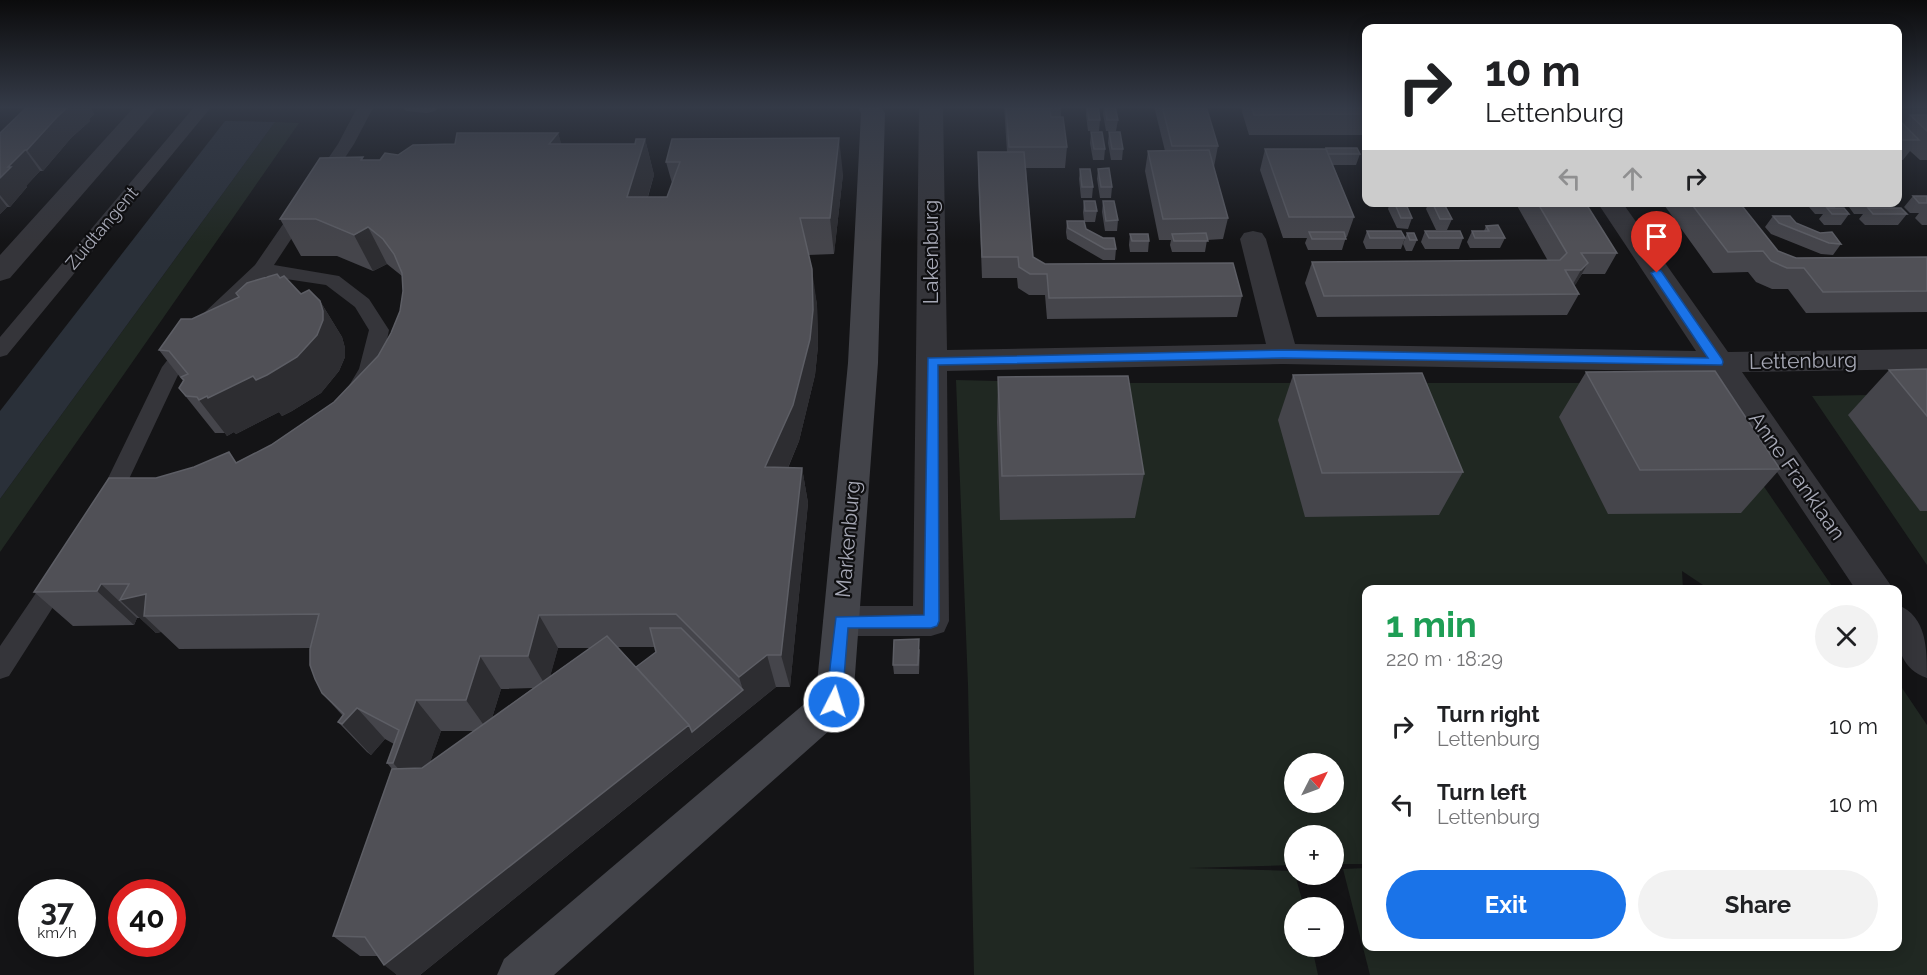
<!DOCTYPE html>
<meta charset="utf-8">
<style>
:root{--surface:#fff;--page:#f2f2f2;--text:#202124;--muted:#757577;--accent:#1a73e8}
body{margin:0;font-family:Raleway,sans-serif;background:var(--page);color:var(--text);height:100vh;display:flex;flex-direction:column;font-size:22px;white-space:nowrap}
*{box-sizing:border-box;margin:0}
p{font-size:20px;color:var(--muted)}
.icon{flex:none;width:33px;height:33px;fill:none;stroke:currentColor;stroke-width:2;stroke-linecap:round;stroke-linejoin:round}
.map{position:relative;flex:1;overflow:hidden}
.sheet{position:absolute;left:1362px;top:585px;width:540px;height:366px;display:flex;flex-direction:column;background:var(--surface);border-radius:12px;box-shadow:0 3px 15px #0003}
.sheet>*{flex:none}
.guide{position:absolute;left:1362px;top:24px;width:540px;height:183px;border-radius:12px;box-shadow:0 3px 15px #0003;background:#fff;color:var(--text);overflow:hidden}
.needle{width:39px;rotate:48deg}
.controls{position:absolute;left:1284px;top:753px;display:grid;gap:12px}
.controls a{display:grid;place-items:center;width:60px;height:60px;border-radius:50%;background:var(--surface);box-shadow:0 3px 15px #0003;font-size:30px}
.speed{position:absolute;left:18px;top:879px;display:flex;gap:12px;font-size:30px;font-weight:700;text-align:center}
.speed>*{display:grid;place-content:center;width:78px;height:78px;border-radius:50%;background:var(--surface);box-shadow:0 3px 15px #0003;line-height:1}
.speed small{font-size:15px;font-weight:400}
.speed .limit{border:9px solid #d22;background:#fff;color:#111}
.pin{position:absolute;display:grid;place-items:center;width:51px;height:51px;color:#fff;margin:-62px -26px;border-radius:50% 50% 50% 0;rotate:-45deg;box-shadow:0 0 6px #0007}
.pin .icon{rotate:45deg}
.me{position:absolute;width:66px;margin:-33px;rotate:5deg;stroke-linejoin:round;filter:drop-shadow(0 0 4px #0008)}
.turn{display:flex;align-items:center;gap:21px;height:126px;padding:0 24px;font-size:27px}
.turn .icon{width:78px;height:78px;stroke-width:2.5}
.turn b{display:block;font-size:42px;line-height:51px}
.lanes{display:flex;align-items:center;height:57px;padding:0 24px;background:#0003;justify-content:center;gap:30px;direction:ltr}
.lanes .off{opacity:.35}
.round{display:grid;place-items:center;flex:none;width:63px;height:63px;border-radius:32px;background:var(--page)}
.headline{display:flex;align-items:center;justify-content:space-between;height:102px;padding:0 24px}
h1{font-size:36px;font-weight:700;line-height:45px;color:#1e9e55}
.cta{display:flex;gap:12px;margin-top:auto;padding:12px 24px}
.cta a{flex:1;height:69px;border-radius:36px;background:var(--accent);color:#fff;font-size:24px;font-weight:700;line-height:69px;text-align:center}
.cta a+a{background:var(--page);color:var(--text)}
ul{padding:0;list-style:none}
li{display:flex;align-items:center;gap:18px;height:78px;padding:0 24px}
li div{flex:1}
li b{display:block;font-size:22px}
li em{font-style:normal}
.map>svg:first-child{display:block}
</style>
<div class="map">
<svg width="1927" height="975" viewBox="0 0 1927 975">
<rect width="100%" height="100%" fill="#141416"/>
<!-- green -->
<path fill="#202822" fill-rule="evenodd" d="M275 122 299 123 0 552V499Z
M956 380 1075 383H1688L1702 396 1834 589H1709L1682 571 1683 589 1366 590V864H1334V836H1294V865L1189 868 1294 871 1304 907 1294 908V946L1312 947 1318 975H974L968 685ZM1294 764H1334V802H1294Z
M1927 394V565L1812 396Z
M1898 682 1927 725V975H1370L1343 869 1366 868V946H1898Z"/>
<!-- water -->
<path fill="#2a3039" d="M225 121 275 122 0 499V411Z"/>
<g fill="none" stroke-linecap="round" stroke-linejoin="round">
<!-- lane -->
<path fill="#35353a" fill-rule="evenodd" d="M195 106H212L7 355 0 357V337Z
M358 106H374L354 144 274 265 339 276 369 299 389 330C385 349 377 402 350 394L347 389 359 369 369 330 355 307 326 285 266 276 219 322 178 375 113 513 105 516 97 513 94 507 162 367 205 312 255 265 338 144Z
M61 565 69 568 73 575 69 582 9 676 0 679V646L53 568Z"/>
<!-- street -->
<path fill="#35353a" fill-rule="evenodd" d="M135 106H159L10 278 0 281V255Z
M919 106H943L947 350 1266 344 1240 239 1244 233 1253 231 1262 233 1266 239 1295 344 1696 351 1597 202H1622L1728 352 1927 349V369L1742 372 1894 590H1856L1710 372 1283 364 947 371 949 621 944 632 931 636H841L828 632 823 621 828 610 841 606H913Z
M1927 109V123L1898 124V110Z
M1898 605C1927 617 1927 648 1927 678 1895 667 1895 634 1898 605Z"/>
<!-- secondary -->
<path fill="#43444a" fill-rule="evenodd" d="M403 106H438L435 111 427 113 406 111Z
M857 106H880L885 113 878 363 853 702 848 714 554 975H497L504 959 816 694 848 363 861 113Z"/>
</g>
<!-- wall -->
<path fill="#45454b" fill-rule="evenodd" d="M28 106H89L94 114 89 119 90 121 71 138 43 171H40L26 186 27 187 10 207H7L0 214V133Z
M1004 106H1061V117L1067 147 1065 168H1026L1033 257 1045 264 1242 296 1237 317 1047 319 1045 295H1029L1018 288 1017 278H982L978 173V152H1007Z
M1086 106H1098L1100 120 1099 131H1088L1086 115Z
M1104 106H1115L1118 120 1116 131H1106L1103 114Z
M1154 106H1206L1218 146 1214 167 1228 218 1223 239 1207 240 1205 252H1172L1170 245 1171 240H1159L1145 171 1148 151H1165Z
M1243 106H1366V135H1249L1242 112Z
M1910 115H1927V160H1920L1910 151 1903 160H1898V119L1903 125Z
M1091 132 1105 149 1104 160H1093L1090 143Z
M1109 132 1123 149 1122 160H1111L1108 143Z
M558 133 561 144H635L645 139 654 175 648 197H667L672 183 666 162 672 139 843 174 834 254 808 255 817 305 818 346 815 375 799 441 788 468H802L808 503 790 687H776L420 975H397L378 956H360L333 936 392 769 387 763 394 744 385 739 371 755 367 752 338 722 343 716 322 693 310 648 179 649 161 632 156 633 140 618H137L134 625 73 626 34 592 156 478 237 462 271 445 334 402 378 356 391 333 400 311 403 291 402 276 387 264 373 271 337 256H301L280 219 365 160H380L398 155 455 144ZM618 647H655L656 652 636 667ZM558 648H590L550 676ZM533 688 492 718 501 689ZM441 731H474L430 762Z
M1265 149 1360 154 1356 165H1333L1354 217 1347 237H1346L1342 250H1308L1305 243 1307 238H1283L1260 170Z
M1080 169 1093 187 1092 198H1081L1079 179Z
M1098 169 1112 187 1111 198H1100L1097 179Z
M1913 196H1927V225H1922L1915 218 1919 213H1910L1904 207Z
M1084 201 1097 211 1095 222H1084L1086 229 1116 249 1115 260H1103L1067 239 1066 232 1067 221H1084L1083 212Z
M1103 201 1118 220 1117 231H1105L1102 212Z
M1390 202H1405L1412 218 1408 229 1397 228 1388 209Z
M1429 202H1443L1452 219 1447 230H1436L1426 209Z
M1515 202H1585L1617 253 1605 274H1582L1574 286 1579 294 1567 315 1317 317 1305 283 1312 262 1548 261Z
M1662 202H1739L1778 251 1796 258 1927 257V312L1806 313 1788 289H1772L1756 282 1748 272 1713 273Z
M1746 202H1768L1766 207H1749Z
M1813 202H1839L1835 208 1849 214 1841 225H1824L1819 219 1823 214H1815L1809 207Z
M1852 202H1896L1892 208 1907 214 1898 225H1865L1859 219 1863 214H1854L1849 207Z
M1773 216 1796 223 1841 244 1833 255 1821 254 1771 234 1765 227Z
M1486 226 1505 238 1500 248H1470L1467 242 1472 231H1484Z
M1367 231 1405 238 1401 249H1366L1363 242Z
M1425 231 1463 238 1459 249H1425L1421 242Z
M1407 233 1417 240 1412 251H1406L1403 244Z
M1130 234 1149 241 1148 252H1130L1129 245Z
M280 278 301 294 320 301 342 337 345 348V357L339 371 321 393 292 411 282 416 279 412 236 434 234 432 227 436 225 433H215L179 388 183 381 159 350 192 319Z
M1927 369V511H1920L1848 415 1889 370Z
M1586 372 1780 469 1741 513 1608 514 1559 417Z
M1293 375 1463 472 1439 515 1305 517 1278 420Z
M998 377 1144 474 1135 518 1000 520 997 422Z
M920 649 919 674H894L893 665Z"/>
<!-- shaded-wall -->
<path fill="#2d2d31" d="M69 106H89L94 114 89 119 90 121 71 138 43 171 27 150 57 117Z
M558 133 569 168 549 144Z
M839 138 843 174 834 254 830 218Z
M645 139 654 175 637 233 627 197Z
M25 150 40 171 26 186 27 187 10 207 0 195V178L8 167Z
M0 198 7 207 0 214Z
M368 227 387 264 373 271 354 235Z
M1588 263 1576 284 1569 291 1581 270Z
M812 269 817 305 818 346 815 375 799 441 773 503 765 467Z
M320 301 342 337 345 348V357L339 371 321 393 292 411 282 416 279 412 236 434 234 432 227 436 199 400 253 376Z
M802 468 808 503 790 687 781 655Z
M101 584 137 618 134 625 97 591Z
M146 594 144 616 161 632 156 633 120 600Z
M539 615 558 648 547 688 528 656Z
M767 655 776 687 699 749 692 732 743 690 739 677Z
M480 656 501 689 488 731 466 700Z
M416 700 441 731 420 792 393 763Z
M357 708 385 739 371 755 342 724Z
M689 725 699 749 420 975H397L384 965Z"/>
<!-- building -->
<path fill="#505056" stroke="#5d5e65" stroke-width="1.5" d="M28 106H69L57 117 27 150H25L8 167H11L0 178V133Z
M1006 106H1049L1051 117H1063L1067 147H1009Z
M1087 106H1098L1100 120H1089Z
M1105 106H1115L1118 120H1107Z
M1162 106H1206L1218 146H1172Z
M1251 106H1366V114L1254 115Z
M1910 115H1927V131Z
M1898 119 1919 140H1898Z
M1091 132H1102L1105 149H1094Z
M1109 132H1120L1123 149H1112Z
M457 133H558L549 144H635L636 139H645L627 197H667L680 162H666L672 139 839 138 830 218H800L812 269 813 310 810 339 793 405 765 467 802 468 781 655H767L739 677 676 614 539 615 528 656H480L466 700H416L393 763H387L399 730 357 708 342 724 338 722 344 714 322 693 315 679 310 665V649L319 614 144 616 146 594 120 600 129 584H101L97 591 34 592 109 478H156L194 467 229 452 236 463 271 445 334 402 378 356 391 333 400 311 403 291 402 273 394 254 383 239 368 227 354 235 316 219H280L320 158 363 157 361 160H380L385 153 398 155 413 145 455 144Z
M1326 148H1357L1360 154H1328Z
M1265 149H1326L1354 217H1289Z
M1209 150 1228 218 1163 219 1148 151Z
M978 152H1024L1033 257 1045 264 1233 263 1242 296 1049 298 1047 274H1030L1019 267 1018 257H982Z
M1109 168 1112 187H1101L1098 169Z
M1080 169H1090L1093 187H1082Z
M1913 196H1927V203H1919Z
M1084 201H1095L1097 211H1085Z
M1103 201H1114L1118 220 1106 221Z
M1394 202H1405L1412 218H1401Z
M1432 202H1443L1452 219H1440Z
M1537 202H1585L1617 253H1581L1588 263 1581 270H1565L1579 294 1324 296 1312 262 1560 260 1567 253Z
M1690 202H1739L1778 251 1796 258 1927 257V291L1823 292 1804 268H1787L1771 261 1763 251 1728 252Z
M1827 208H1844L1849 214H1832Z
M1868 208H1901L1907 214H1873Z
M1773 216H1790L1796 223 1820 233 1832 232 1841 244 1829 243 1779 223Z
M1067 221H1084L1086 229 1103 238H1114L1116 249H1105L1068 228Z
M1498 225 1505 238H1475L1472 231H1489L1486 226Z
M1367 231H1401L1405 238H1370Z
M1425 231H1460L1463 238H1429Z
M1309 232H1344L1346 239H1312Z
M1206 233 1208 241H1174L1172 234Z
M1407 233H1414L1417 240H1410Z
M1130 234H1148L1149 241H1132Z
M277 274 280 278 284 276 301 294 309 290 320 301 323 311V320L317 335 297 357 267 375 256 380 253 376 208 398 207 396 199 400 197 397 186 396 179 388 184 380 181 377 188 374 169 351 159 350 181 319H192L239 297 236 293 247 283Z
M1927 369V416L1889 370Z
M1715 371 1780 469 1640 470 1586 372Z
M1422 373 1463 472 1322 473 1293 375Z
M1128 376 1144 474 1002 476 998 377Z
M650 628H681L743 690 692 732 689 725 636 667 656 652Z
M607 636 689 725 384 965 365 937 333 936 392 769 422 768Z
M919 639 918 665H893L894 640Z"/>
<!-- sky -->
<linearGradient id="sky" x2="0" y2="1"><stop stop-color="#0b0b0c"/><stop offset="0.44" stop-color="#343a47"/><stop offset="1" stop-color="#343a47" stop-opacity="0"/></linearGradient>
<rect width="1927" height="243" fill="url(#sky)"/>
<!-- route -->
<path fill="#1a73e8" stroke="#114b97" stroke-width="1.5" d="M1657 270 1661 271 1722 359 1723 362 1722 365 1283 358 938 365 939 621 937 626 931 628H848L842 702 840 707 834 709 829 707 826 702 836 617 924 615 928 358 1283 350 1708 358 1651 273Z"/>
<g text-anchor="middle" stroke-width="4.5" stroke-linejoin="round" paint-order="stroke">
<!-- far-street labels -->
<g font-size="18" fill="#a6a8b5" stroke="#0f0f11">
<text transform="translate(102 228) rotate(-50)" y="6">Zuidtangent</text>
</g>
<!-- street labels -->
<g font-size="21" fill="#a6a8b5" stroke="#0f0f11">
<text transform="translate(931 252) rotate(-90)" y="7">Lakenburg</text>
<text transform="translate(1803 361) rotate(-1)" y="7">Lettenburg</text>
<text transform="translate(1797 476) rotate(55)" y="7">Anne Franklaan</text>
<text transform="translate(848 539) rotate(-85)" y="7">Markenburg</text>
</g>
</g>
</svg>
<div class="controls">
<a><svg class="needle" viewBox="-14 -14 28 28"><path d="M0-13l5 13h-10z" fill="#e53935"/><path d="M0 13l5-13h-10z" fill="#757577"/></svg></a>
<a>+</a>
<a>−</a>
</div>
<div class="speed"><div>37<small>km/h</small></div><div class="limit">40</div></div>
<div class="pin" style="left:1657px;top:273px;background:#d93025"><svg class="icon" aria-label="arrive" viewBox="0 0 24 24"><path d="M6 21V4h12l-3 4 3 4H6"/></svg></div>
<svg class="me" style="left:834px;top:702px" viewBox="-20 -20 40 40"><circle r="17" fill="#1a73e8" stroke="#fff" stroke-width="3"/><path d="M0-11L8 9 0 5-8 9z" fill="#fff"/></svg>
<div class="guide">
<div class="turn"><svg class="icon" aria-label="right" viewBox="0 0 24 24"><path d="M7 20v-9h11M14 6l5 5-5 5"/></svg><div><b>10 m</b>Lettenburg</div></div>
<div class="lanes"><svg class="icon off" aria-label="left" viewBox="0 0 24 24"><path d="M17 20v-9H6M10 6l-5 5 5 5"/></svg><svg class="icon off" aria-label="ahead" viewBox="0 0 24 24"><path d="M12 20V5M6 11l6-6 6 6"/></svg><svg class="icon" aria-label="right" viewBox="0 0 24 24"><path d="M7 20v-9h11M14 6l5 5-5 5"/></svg></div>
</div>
<section class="sheet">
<div class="headline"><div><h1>1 min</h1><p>220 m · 18:29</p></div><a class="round"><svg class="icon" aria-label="close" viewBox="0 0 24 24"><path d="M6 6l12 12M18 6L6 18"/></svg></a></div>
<ul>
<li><svg class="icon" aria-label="right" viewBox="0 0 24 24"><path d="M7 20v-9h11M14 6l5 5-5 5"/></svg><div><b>Turn right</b><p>Lettenburg</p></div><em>10 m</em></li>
<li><svg class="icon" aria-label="left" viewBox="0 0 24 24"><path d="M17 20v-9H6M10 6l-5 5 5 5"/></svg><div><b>Turn left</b><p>Lettenburg</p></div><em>10 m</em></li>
</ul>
<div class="cta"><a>Exit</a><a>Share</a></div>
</section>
</div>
